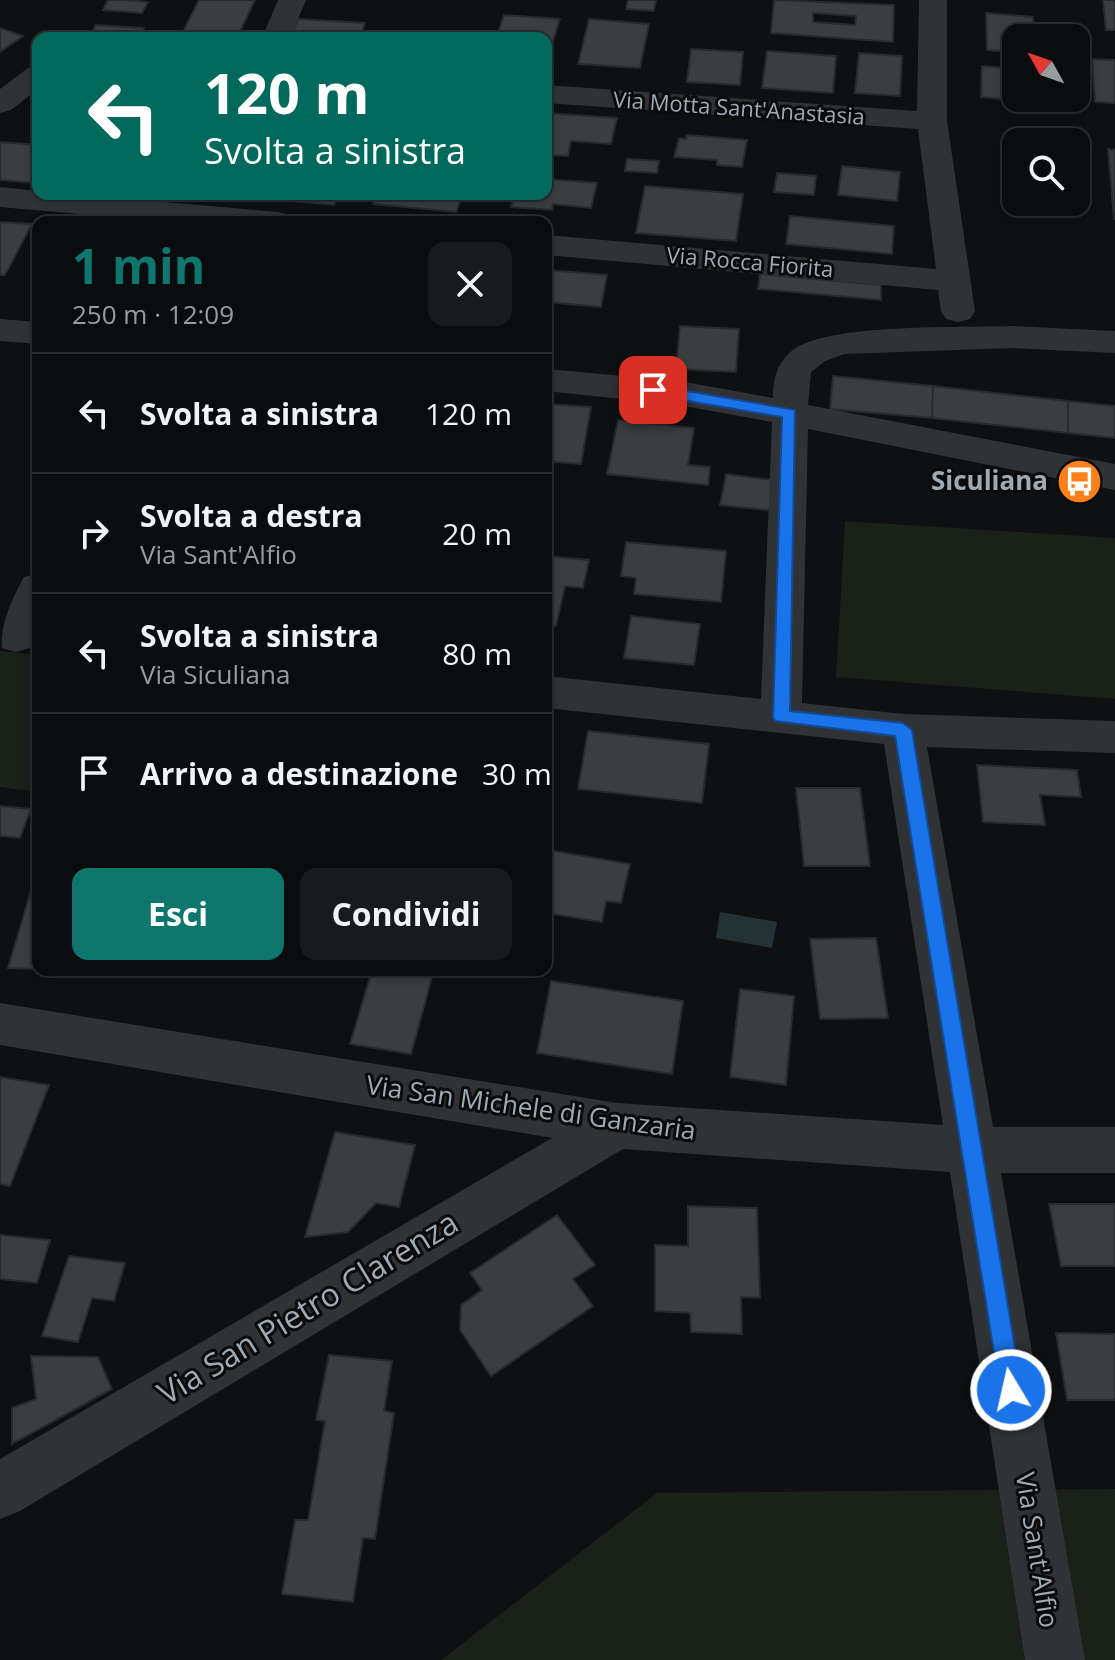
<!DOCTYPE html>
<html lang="it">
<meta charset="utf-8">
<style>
:root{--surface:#0b0c0d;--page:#191a1b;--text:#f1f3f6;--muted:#9a9b9d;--line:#2b2c2e;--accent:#0f766e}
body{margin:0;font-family:"Open Sans",sans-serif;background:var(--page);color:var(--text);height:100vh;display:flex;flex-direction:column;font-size:30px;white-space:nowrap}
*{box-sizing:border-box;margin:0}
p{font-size:26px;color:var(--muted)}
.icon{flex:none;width:44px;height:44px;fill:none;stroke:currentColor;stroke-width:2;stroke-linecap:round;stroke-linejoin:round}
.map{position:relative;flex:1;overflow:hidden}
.sheet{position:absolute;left:32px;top:216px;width:520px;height:760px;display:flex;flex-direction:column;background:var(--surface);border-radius:16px;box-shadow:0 4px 12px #0003,0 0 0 2px var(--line)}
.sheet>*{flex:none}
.guide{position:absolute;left:32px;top:32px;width:520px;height:168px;border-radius:16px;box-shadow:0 4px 12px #0003,0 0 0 2px var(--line);background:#00695c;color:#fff;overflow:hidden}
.needle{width:52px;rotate:310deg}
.fabs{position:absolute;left:1002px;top:24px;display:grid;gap:16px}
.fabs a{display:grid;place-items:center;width:88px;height:88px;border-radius:16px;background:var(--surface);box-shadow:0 4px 12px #0003,0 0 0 2px var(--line);font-size:40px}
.pin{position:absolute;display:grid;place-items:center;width:68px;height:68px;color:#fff;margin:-34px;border-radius:16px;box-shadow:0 4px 12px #0006}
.me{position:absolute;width:88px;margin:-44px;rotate:351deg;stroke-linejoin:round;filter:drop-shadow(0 0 6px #0008)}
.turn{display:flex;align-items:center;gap:28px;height:168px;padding:0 40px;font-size:36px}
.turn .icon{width:104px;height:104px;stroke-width:2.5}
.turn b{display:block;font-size:56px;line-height:68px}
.round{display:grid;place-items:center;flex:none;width:84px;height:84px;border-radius:16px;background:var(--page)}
.headline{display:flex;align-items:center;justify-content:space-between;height:136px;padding:0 40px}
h1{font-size:48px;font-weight:700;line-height:60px;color:var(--accent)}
.cta{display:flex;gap:16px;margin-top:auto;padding:16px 40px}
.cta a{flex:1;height:92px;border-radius:16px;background:var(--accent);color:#fff;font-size:32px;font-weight:700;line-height:92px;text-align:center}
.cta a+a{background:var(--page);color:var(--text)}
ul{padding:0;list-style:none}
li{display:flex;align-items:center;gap:24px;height:120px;padding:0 40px;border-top:2px solid var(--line)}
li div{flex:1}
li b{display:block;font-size:30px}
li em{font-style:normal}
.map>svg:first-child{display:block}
</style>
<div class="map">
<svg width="1115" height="1660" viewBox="0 0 1115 1660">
<rect width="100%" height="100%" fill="#0f1011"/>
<!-- green -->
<path fill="#1a2119" d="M845 521 1115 538V699L836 677Z
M0 651 38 655V792L0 787Z
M1115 1489V1660H441L657 1493Z"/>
<!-- water -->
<path fill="#253235" d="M720 912 777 922 772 948 716 938Z"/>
<!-- building -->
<path fill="#3b3e41" stroke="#292a2d" stroke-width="2" fill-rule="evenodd" d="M108 0H125L148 2 142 13 103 10Z
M199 0H255L237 38H180Z
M628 0H656L654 11 626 9Z
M774 0 894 5 893 42 771 33ZM813 13 856 16 855 25 813 22Z
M1103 0H1115V30H1106Z
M986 13 1033 17 1034 38H1016V52L987 50Z
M504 15 560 19 546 64V38H496Z
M298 19 365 23 360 38H290Z
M589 19 649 24 640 68 578 64Z
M96 25 144 28 139 38 90 35Z
M0 28 23 36 0 52Z
M691 49 743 52 740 85 687 82Z
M767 51 836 56 833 93 762 88Z
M859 53 902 56 900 96 855 93Z
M1092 59 1115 60V103L1095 102Z
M982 66 1016 69V98H1059V104L981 97Z
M546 113 617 118 611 144 571 141 568 156 546 155Z
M687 135 747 140 742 167 717 165V160L674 157 679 138 686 139Z
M0 142 38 145V183L0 180Z
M1108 149 1115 150V219H1114Z
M627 159 659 161 657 173 625 171Z
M842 166 900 172 897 201 838 195Z
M777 173 816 176 814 195 774 192Z
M546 179 597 183 591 208 553 204 552 210 511 207 515 194H546Z
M645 186 743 194 736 241 636 233Z
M246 194H339L334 205 245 197Z
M377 194H463L456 212 373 204Z
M790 216 894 226 892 254 786 244Z
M0 222 32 224 5 275H0Z
M546 270 607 275 601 307 546 302Z
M760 274 881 285V300L758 289Z
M680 326 739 329 736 372 676 369Z
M833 376 933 386 932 418 830 409Z
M933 386 1068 401V433L932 418Z
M1068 401 1115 406V438L1068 433Z
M546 404 591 407 581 464 546 461Z
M618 420 694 428 688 465 710 467 708 485 607 474Z
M726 474 780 481 776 511 720 505Z
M626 542 726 551 721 602 634 594 636 578 621 576Z
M546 556 589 560 583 588 565 586 556 626 546 625Z
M631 616 700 624 694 665 624 658Z
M588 731 709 744 702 803 578 789Z
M977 765 1077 770 1081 797 1040 795 1045 825 983 822Z
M796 788H860L870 866H804Z
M0 806 31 809 20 838 0 836Z
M548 850 630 864 621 903 606 901 602 922 546 913Z
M38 867V969L8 968Z
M876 938 888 1018 820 1019 810 939Z
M372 970H434L411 1054 350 1044Z
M551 981 683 1001 672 1074 537 1053Z
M740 989 794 996 786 1085 730 1077Z
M0 1077 49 1085 10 1186 0 1184Z
M335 1132 415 1145 399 1207 376 1203 348 1232 305 1237Z
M1049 1204H1115V1266H1061Z
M688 1206 757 1208 760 1298 741 1297 742 1334 691 1332 690 1313 655 1311V1245L688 1246Z
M557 1215 595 1265 573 1279 593 1306 491 1376 460 1330 461 1305 482 1290 470 1273Z
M0 1235 50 1240 37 1283 0 1279Z
M69 1256 125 1263 114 1301 92 1298 78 1342 42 1336Z
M1056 1333 1115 1334V1400H1067Z
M329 1355 392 1361 384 1411 394 1413 375 1539 363 1538 353 1602 282 1594 295 1520H308L325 1421 316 1420Z
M31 1356 98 1357 112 1389 12 1444V1408L36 1399Z"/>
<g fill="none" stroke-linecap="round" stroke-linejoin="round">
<!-- minor -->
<path fill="#303236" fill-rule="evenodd" d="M278 0H306L290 38H262Z
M919 0H947V121L975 311 970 319 958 322 946 319 941 311 938 290 546 255V235L936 269 918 129 546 103V85L917 111Z
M38 65V89L11 110 0 113V89L28 68Z
M0 187 38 191V194H73L278 212 289 215 294 222H171L0 207Z
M0 319 38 322V344L0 341Z
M1011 326 1115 331V353L1011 348 845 354 825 361 811 372 808 405 1115 464V490L808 429 802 703 903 714 1115 721V753L927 747 993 1127H1115V1173H1001L1085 1660H1025L950 1172 623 1149 20 1511 0 1519V1459L552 1138 0 1045V1003L617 1103 943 1125 884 744 546 708V676L761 699 772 422 679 405 546 391V369L679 381 773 398C773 379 777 362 793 350 828 323 962 328 1011 326Z
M38 573V633L30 648 16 652 2 648C0 624 13 597 24 577Z"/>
</g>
<!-- route -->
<path fill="#1a73e8" stroke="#114b97" stroke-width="2" d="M653 385 795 410 790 711 903 723 912 730 1022 1390 1019 1398 1011 1401 1003 1398 1000 1390 895 736 775 721 773 717 782 417 647 394 645 390Z"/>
<!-- icons -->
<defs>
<symbol id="bus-disc" viewBox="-11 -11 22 22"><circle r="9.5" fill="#ff8019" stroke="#0a0b0c"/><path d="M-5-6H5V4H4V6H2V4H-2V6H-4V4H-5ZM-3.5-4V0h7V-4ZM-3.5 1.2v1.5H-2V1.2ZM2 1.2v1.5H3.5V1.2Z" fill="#fff"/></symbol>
</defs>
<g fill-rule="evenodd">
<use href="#bus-disc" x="1054" y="456" width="51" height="51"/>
</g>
<g text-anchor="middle" stroke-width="6" stroke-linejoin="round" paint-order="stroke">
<!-- far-street labels -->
<g font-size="22" fill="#9faab3" stroke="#0a0b0c">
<text transform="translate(739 108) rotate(4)" y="8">Via Motta Sant'Anastasia</text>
<text transform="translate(750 262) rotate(5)" y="8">Via Rocca Fiorita</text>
</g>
<!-- poi labels -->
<g font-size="26" font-weight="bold" fill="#9faab3" stroke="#0a0b0c" text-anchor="end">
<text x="1048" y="490">Siculiana</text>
</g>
<!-- street labels -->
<g font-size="26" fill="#9faab3" stroke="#0a0b0c">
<text transform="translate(531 1108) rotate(8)" y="9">Via San Michele di Ganzaria</text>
<text transform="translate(1037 1550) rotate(81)" y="9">Via Sant'Alfio</text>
</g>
<!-- near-street labels -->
<g font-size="32" fill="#9faab3" stroke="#0a0b0c">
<text transform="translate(308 1308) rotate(-31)" y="11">Via San Pietro Clarenza</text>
</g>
</g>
</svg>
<div class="fabs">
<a><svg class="needle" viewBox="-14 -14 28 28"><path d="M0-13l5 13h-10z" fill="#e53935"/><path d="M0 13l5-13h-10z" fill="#9a9b9d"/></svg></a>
<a><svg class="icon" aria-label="search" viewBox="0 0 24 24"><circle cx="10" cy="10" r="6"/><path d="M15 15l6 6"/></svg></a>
</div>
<div class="pin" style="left:653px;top:390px;background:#d93025"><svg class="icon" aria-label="arrive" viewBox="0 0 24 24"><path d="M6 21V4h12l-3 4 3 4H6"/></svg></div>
<svg class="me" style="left:1011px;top:1390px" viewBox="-20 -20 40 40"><circle r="17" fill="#1a73e8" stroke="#fff" stroke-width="3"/><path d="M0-11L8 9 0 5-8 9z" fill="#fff"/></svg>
<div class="guide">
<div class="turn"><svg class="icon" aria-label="left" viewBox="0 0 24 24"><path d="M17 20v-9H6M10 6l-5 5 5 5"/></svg><div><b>120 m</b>Svolta a sinistra</div></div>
</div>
<section class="sheet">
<div class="headline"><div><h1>1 min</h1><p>250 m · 12:09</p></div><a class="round"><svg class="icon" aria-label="close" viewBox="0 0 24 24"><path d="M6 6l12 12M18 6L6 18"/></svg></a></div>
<ul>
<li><svg class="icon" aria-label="left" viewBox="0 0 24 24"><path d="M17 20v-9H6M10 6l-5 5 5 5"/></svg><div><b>Svolta a sinistra</b></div><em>120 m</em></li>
<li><svg class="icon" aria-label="right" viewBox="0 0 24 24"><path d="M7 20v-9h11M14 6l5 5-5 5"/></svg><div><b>Svolta a destra</b><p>Via Sant'Alfio</p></div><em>20 m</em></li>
<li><svg class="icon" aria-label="left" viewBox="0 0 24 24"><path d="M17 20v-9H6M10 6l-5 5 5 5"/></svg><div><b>Svolta a sinistra</b><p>Via Siculiana</p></div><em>80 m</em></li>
<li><svg class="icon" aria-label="arrive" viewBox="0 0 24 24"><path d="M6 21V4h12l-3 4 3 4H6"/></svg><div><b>Arrivo a destinazione</b></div><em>30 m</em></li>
</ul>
<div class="cta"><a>Esci</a><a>Condividi</a></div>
</section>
</div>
